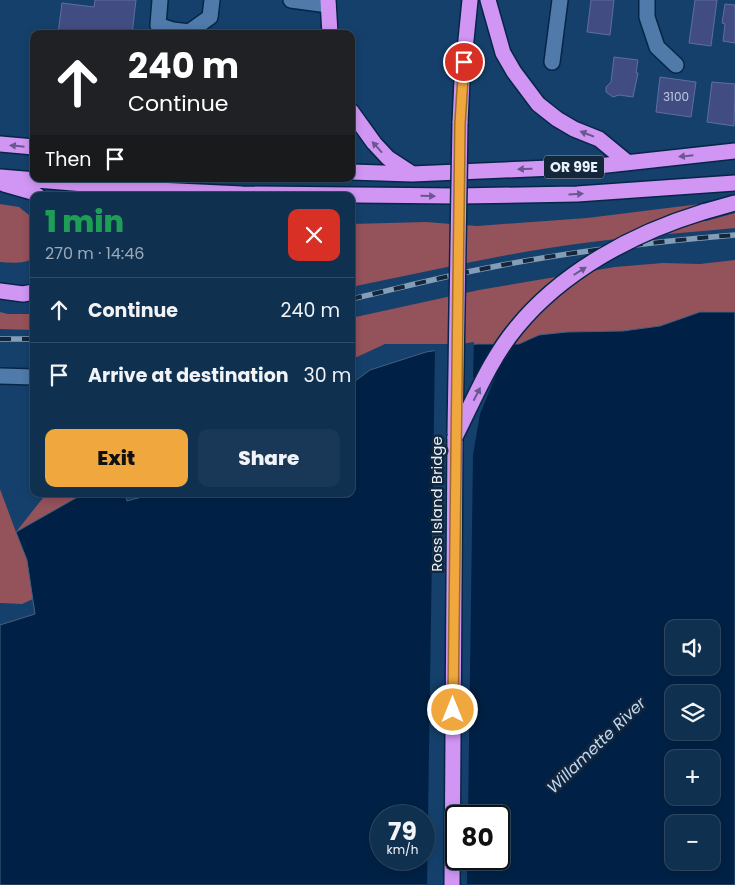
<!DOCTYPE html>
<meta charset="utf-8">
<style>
:root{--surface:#103050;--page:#193857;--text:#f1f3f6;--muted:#9ca9b7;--line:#304b67;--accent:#f0a73e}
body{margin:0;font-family:Poppins,sans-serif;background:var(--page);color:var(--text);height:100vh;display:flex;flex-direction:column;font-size:19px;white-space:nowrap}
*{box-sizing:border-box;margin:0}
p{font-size:16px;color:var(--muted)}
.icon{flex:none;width:28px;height:28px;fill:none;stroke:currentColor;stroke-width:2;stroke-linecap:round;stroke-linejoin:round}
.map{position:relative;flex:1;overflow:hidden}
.details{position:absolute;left:30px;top:192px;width:325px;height:305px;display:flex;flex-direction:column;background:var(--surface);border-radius:10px;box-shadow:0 2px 8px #0003,0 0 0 1px var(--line)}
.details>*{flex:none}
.guide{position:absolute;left:30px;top:30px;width:325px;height:152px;border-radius:10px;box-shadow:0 2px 8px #0003,0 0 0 1px var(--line);background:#202124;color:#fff;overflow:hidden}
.fabs{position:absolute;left:665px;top:620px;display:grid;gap:10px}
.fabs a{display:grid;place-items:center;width:55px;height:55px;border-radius:10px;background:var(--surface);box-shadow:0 2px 8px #0003,0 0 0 1px var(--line);font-size:25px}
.speed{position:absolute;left:370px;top:805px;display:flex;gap:10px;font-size:25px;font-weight:700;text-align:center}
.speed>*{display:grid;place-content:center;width:65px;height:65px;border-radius:50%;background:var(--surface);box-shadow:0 2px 8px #0003,0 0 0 1px var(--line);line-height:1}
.speed small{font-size:12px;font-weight:400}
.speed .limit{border:2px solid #111;border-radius:8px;background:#fff;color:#111}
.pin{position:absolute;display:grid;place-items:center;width:42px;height:42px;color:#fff;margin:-21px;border:2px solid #fff;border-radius:50%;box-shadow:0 1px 5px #0007}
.me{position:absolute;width:55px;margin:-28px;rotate:0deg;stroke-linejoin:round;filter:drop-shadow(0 0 4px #0008)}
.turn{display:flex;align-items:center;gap:18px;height:105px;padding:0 15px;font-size:22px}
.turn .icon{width:65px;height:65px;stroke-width:2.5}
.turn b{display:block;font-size:35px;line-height:42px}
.then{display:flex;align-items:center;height:48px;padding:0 15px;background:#0003;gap:10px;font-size:19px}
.round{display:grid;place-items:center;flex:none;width:52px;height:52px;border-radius:10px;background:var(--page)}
.summary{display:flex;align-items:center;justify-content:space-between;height:85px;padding:0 15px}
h1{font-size:30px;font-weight:800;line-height:38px;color:#1e9e55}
.action{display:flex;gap:10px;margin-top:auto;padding:10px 15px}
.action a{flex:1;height:58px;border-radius:10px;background:var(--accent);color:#111;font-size:20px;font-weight:800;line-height:58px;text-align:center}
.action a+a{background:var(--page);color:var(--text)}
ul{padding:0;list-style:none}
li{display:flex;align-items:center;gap:15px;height:65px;padding:0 15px;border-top:1px solid var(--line)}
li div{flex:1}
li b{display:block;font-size:19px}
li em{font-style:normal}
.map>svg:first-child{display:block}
</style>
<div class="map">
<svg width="735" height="885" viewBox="0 0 735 885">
<rect width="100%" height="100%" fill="#15406b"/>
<!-- green -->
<path fill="#94525b" d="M0 204 19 207 34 219V258C24 264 12 263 0 262Z
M700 204 706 221 735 213V228C673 234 611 238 549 248 483 258 417 274 351 287V224L426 222 477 226 587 218Z
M735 260V312H700L660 326 623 331 568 332 539 335 519 344H385L357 357 351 356V318L479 290 615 267 663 263 700 264Z
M0 312 8 314H34V330L0 329Z
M0 489 16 532 46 494H83L16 532 27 560 33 599 22 604 0 603Z"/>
<!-- water -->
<path fill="#002145" stroke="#46607c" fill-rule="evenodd" d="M700 312H735V885H0V625L35 614 27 560 16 532 83 494H125L127 501 153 494H351V384L370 370 426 352 477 344H519L539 335 567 332 623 331 660 326ZM674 629H711V666H674ZM674 694H711V731H674ZM674 759H711V796H674ZM381 816H424V859H381ZM456 816H499V859H456ZM674 824H711V861H674Z"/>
<!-- pier -->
<path fill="#15406b" d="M497 341H517L498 370 480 414 473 455 468 816H456V859H467V885H427L435 348 474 342 473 377 476 378Z"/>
<!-- building -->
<path fill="#414d82" stroke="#5f6da5" d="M95 0H136L132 34H58L62 3 94 7Z
M591 0H614L610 35 587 32Z
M695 0H717L711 46 689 43Z
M725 4 735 5V43L723 41 725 24 722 23Z
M614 57 638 60 636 73H638L633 97 619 95 613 97 606 92V87L611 82Z
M660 77 696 82 691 117 656 112Z
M712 82 735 84 734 126 707 122Z"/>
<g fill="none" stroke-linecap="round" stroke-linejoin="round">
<defs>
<path id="minor" d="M160 0 158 25 173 30 189 32 210 17 212 0
M291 0 328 5
M647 0V17L657 47 676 65
M552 62 560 0
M0 376 34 377"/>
<path id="highway" d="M328 0 330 34
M488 0 503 53 514 72 538 104 557 119 574 129 599 139 627 162
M351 111 374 143 388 158 411 173
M460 123 462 80 470 0
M0 144 34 147
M351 172 412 174 598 166 735 151
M0 177 157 190 242 194 458 196 577 194 735 183
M4 184 32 192 38 196
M703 212 735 203
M0 291 23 294 34 292
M452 885 455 437"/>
</defs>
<!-- minor casing -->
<use href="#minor" stroke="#052646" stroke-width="18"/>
<!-- highway casing -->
<use href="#highway" stroke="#052646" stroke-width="18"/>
<!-- minor -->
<use href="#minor" stroke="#4f7aaa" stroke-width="15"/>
<!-- highway -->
<use href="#highway" stroke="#d195f4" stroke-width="15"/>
<defs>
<path id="rail" d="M351 299C395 289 438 278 482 269 566 252 650 242 735 235
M0 339H34"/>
</defs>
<!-- rail casing -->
<use href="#rail" stroke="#859eb8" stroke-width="5.5"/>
<!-- rail -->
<use href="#rail" stroke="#14263a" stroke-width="4" stroke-dasharray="11" stroke-linecap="butt"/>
<defs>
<path id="highway-bridge" d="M455 433 460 123
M455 437C474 400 490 359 517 327 563 271 634 233 703 212"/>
</defs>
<!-- highway-bridge casing -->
<use href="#highway-bridge" stroke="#052646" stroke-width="18" stroke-linecap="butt"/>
<!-- highway-bridge -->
<use href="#highway-bridge" stroke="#d195f4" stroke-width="15"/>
</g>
<!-- one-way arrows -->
<defs><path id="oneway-solid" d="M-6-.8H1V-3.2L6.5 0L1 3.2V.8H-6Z" transform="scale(1.25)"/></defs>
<g fill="#69588e">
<use href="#oneway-solid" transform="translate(587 134) rotate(-159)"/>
<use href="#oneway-solid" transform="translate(17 146) rotate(-174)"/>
<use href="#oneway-solid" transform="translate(377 147) rotate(-132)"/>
<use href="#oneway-solid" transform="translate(686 156) rotate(174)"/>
<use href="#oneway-solid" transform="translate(525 169) rotate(178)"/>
<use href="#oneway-solid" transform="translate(576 194) rotate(-3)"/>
<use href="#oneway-solid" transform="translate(428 196) rotate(1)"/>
<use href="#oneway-solid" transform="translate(580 271) rotate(-32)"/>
<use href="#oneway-solid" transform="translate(477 394) rotate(-63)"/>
</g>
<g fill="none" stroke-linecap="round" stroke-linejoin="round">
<defs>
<path id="route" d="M453 710 460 123 464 62"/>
</defs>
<!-- route casing -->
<use href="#route" stroke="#9c6d28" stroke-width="12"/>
<!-- route -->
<use href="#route" stroke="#f0a73e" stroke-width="9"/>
</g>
<g text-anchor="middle" stroke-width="5" stroke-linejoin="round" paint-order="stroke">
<!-- number labels -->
<g font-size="12" fill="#bec9de">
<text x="676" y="101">3100</text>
</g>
<!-- shield labels -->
<rect fill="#14263a" stroke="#a8b5c2" stroke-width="1" x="544" y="155.5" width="60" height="23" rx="4"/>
<g font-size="14" font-weight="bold" fill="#e8f2fd">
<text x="574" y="172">OR 99E</text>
</g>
<!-- street labels -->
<g font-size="15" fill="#e8f2fd" stroke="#14263a">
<text transform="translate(437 504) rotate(-90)" y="5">Ross Island Bridge</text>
</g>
<!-- water labels -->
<g font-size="16" font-style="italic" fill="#bdd8f6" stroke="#14263a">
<text transform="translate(596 745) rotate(-44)" y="6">Willamette River</text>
</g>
</g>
</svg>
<div class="fabs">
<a><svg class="icon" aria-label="sound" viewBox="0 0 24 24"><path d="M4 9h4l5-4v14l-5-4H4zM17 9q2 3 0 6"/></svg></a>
<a><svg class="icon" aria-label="layers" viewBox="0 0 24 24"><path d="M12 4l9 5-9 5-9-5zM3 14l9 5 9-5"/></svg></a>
<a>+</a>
<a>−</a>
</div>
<div class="speed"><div>79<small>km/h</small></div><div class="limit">80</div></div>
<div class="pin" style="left:464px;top:62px;background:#d93025"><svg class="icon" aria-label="arrive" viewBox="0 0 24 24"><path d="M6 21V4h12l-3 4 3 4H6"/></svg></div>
<svg class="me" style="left:453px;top:710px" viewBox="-20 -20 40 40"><circle r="17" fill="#f0a73e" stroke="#fff" stroke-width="3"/><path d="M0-11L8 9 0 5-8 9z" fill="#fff"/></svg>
<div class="guide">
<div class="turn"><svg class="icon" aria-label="ahead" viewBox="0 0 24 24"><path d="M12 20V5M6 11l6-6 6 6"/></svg><div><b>240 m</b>Continue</div></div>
<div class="then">Then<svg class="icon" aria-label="arrive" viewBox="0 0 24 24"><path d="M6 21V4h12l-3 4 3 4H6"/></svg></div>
</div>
<section class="details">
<div class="summary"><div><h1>1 min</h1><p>270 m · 14:46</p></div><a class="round" style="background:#d93025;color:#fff"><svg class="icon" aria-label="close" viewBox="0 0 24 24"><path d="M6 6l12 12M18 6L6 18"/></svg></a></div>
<ul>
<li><svg class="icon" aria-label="ahead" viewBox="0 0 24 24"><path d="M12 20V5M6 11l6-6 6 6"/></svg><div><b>Continue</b></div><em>240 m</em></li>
<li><svg class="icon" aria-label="arrive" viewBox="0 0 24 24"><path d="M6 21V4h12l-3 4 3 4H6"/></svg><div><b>Arrive at destination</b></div><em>30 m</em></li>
</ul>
<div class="action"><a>Exit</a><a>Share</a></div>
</section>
</div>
